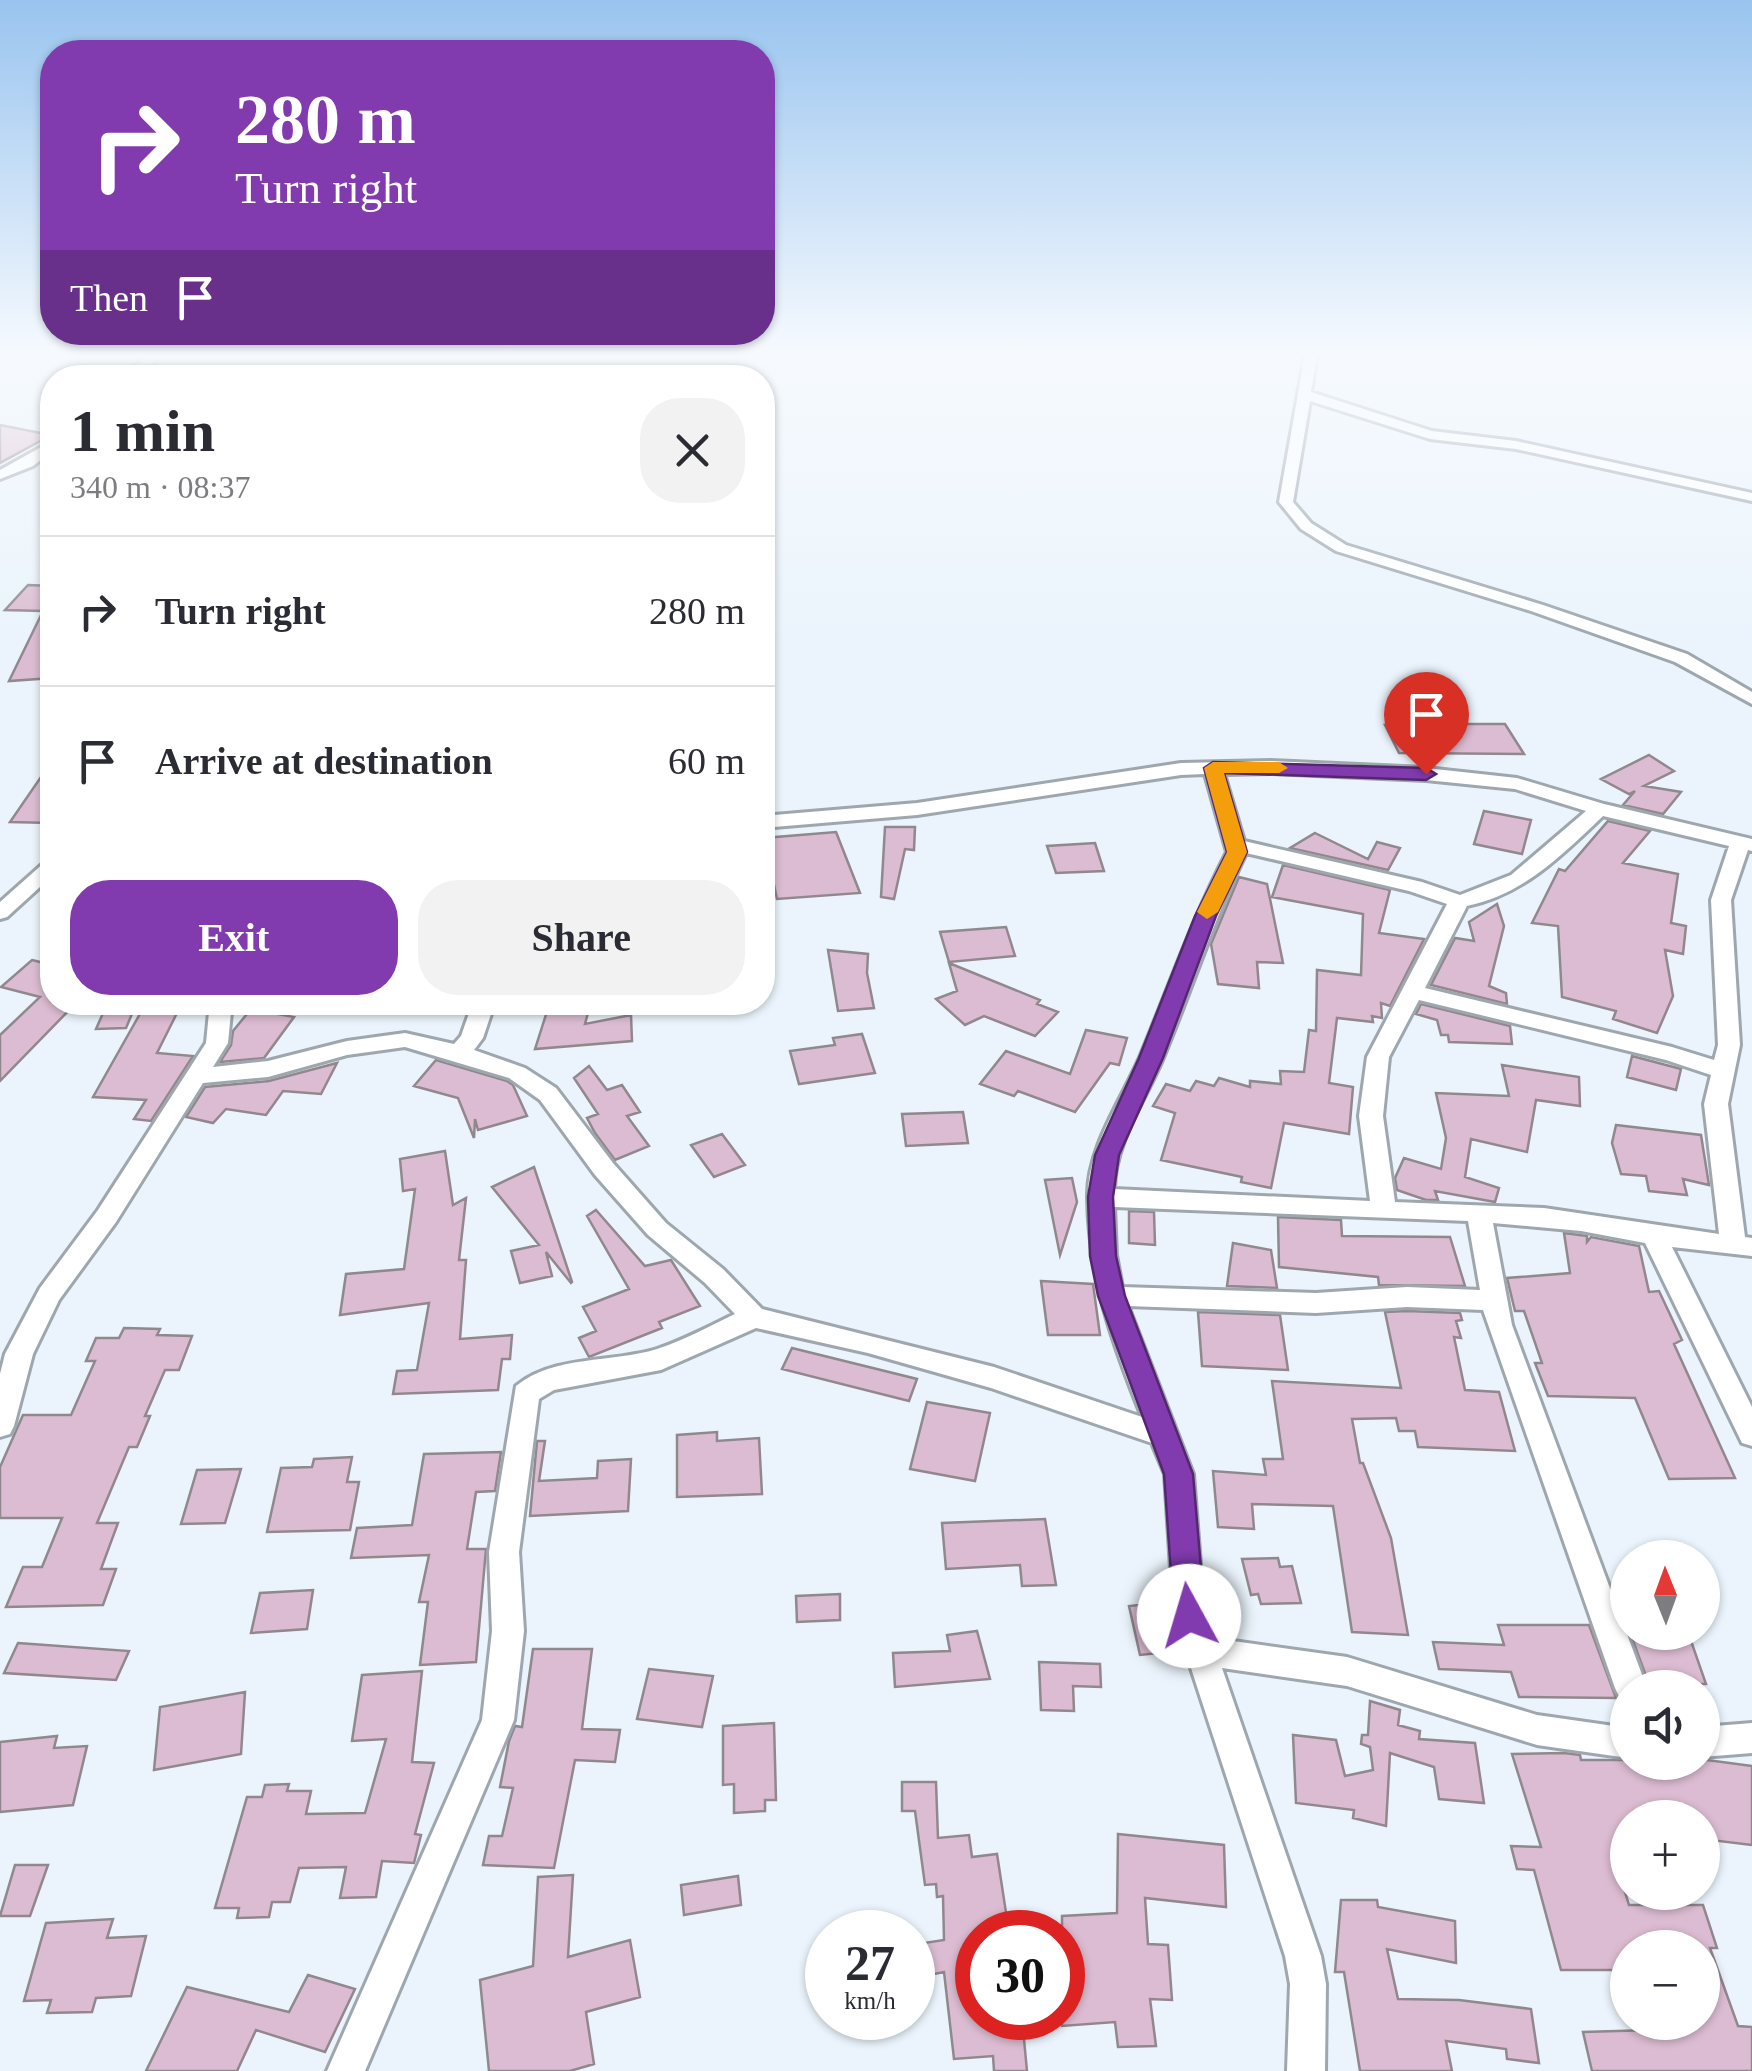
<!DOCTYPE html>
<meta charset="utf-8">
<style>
:root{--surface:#fff;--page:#f2f2f3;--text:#2b2b33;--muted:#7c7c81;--line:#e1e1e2;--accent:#823bae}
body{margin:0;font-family:Georgia,serif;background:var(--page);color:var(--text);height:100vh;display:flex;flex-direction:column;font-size:38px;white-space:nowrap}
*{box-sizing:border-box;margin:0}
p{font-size:32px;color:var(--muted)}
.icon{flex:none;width:55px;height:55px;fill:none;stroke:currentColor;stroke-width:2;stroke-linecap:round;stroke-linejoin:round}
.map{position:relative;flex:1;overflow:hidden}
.drawer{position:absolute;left:40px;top:365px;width:735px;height:650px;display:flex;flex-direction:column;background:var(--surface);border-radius:40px;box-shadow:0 2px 8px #0004}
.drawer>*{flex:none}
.hud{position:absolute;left:40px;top:40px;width:735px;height:305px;border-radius:40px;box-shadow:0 2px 8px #0004;background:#823bae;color:#fff;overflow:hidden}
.needle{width:65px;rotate:359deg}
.tools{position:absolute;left:1610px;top:1540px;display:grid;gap:20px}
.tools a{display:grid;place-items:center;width:110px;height:110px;border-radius:50%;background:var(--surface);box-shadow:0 2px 8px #0004;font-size:50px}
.speed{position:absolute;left:805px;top:1910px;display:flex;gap:20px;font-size:50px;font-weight:700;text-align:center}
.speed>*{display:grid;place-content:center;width:130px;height:130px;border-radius:50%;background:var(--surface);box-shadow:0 2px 8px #0004;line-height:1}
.speed small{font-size:25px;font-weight:400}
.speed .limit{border:15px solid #d22;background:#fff;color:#111}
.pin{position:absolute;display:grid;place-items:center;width:85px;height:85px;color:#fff;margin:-102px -42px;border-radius:50% 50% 50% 0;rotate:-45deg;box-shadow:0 0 10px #0007}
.pin .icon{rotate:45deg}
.me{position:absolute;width:110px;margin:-55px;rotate:354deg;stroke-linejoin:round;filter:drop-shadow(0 0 8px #0008)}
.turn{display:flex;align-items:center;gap:35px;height:210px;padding:0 30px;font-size:45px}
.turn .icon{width:130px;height:130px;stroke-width:2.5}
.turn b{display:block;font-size:70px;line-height:85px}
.then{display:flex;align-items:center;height:95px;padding:0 30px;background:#0003;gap:20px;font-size:38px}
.round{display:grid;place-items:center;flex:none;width:105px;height:105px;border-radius:40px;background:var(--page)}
.headline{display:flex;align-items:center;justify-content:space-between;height:170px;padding:0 30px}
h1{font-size:60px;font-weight:700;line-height:75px}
.action{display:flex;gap:20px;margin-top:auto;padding:20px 30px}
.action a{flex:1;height:115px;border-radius:40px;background:var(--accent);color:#fff;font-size:40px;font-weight:700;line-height:115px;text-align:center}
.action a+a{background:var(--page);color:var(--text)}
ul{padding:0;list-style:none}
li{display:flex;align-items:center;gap:30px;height:150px;padding:0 30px;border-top:2px solid var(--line)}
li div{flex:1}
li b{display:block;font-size:38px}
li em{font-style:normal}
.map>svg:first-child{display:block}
</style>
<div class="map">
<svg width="1752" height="2071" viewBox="0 0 1752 2071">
<rect width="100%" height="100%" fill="#ebf4fc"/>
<!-- building -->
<path fill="#dcbcd2" stroke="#91888e" stroke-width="2.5" d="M0 425 51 435 0 463Z
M28 585 52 586V678L9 681 43 611 5 610Z
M1423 724H1505L1524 754 1399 753 1385 725Z
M1649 755 1674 771 1644 786 1681 792 1663 814 1623 805 1635 791 1629 794 1601 779Z
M52 761V823L10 822Z
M1484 811 1531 820 1522 854 1474 844Z
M1608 821 1650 831 1623 863 1678 874 1671 923 1686 926 1683 954 1665 950 1673 996 1657 1033 1613 1019 1616 1011 1562 997 1558 926 1532 923 1559 869 1565 871Z
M885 827H915L914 850 905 849 894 899 881 897Z
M836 832 860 893 777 899 764 838Z
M1315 833 1368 859 1377 842 1400 848 1388 870 1290 848Z
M1095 843 1104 871 1056 873 1047 846Z
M1283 865 1390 890 1379 933 1424 939 1390 1006 1381 1003 1382 1018 1372 1016 1373 1022 1337 1018 1329 1083 1353 1087 1349 1134 1284 1123 1271 1188 1241 1182 1242 1177 1161 1160 1175 1113 1153 1106 1166 1084 1190 1091 1196 1081 1214 1086 1219 1078 1250 1087V1081L1281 1084 1280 1071 1304 1072 1309 1030 1316 1031 1317 970 1361 975 1363 914 1272 897Z
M1239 877 1267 884 1283 963 1257 962 1259 988 1218 984 1211 944Z
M1497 904 1504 926 1489 986 1506 993 1507 1004 1431 985 1455 938 1474 941 1469 922Z
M1006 927 1015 956 949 962 940 932Z
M828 950 868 954 867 973 874 1008 838 1011Z
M32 960 52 965V1002H77L0 1081V1035L40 997 1 987Z
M949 963 1040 1000 1037 1004 1058 1012 1035 1036 984 1016 965 1025 936 999 957 991Z
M108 1002H137L126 1028 96 1029Z
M550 1002H591L585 1024 631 1015 632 1041 535 1049Z
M1421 1004 1510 1026 1512 1044 1449 1042 1448 1035H1441L1437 1020 1416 1014Z
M251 1009 294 1017 264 1058 220 1062 231 1045 233 1031Z
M141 1012 177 1013 157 1053 193 1056 151 1121 134 1119 146 1100 93 1097Z
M1086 1030 1127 1038 1119 1065 1110 1063 1075 1112 1018 1091 1014 1096 980 1084 1006 1051 1070 1074Z
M862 1034 875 1073 799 1084 790 1051 835 1045 833 1038Z
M1632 1056 1681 1069 1676 1090 1627 1077Z
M436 1060 507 1081 513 1085 527 1116 478 1130 475 1119 474 1138 458 1098 414 1086Z
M337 1063 321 1094 283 1091 266 1115 226 1109 213 1123 186 1117 205 1087 269 1081Z
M1502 1065 1579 1077 1580 1106 1536 1100 1527 1152 1471 1139 1465 1177 1499 1188 1495 1202 1435 1191 1438 1200H1426L1397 1190 1395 1178 1404 1158 1441 1169 1446 1138 1436 1093 1509 1096Z
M589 1066 607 1090 622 1085 640 1112 627 1116 649 1146 615 1160 595 1133 587 1118 598 1114 574 1078Z
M963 1112 968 1143 906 1146 902 1114Z
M1616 1125 1701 1135 1709 1185 1683 1179 1687 1195 1649 1191 1646 1176 1621 1174 1612 1143Z
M722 1134 745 1165 714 1177 691 1145Z
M445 1151 453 1205 466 1198 459 1260H466L460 1339 512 1335 510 1359H502L498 1390 393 1394 397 1371 417 1370 429 1303 340 1315 346 1274 404 1269 415 1189 403 1191 400 1159Z
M534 1167 572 1282 571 1283 546 1252 552 1276 520 1283 511 1251 539 1245 492 1187Z
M1072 1178 1077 1202 1060 1255 1045 1180Z
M596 1210 645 1266 671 1260 700 1306 659 1322 662 1328 589 1357 579 1338 596 1331 583 1307 629 1289 587 1216Z
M1129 1211 1154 1212 1155 1245 1129 1243Z
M1278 1217 1341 1220 1342 1236 1450 1237 1465 1286 1379 1285 1378 1277 1279 1267Z
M1564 1233 1587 1236V1242L1591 1237 1639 1246 1649 1292 1659 1291 1682 1340 1674 1344 1735 1478 1669 1479 1635 1398 1548 1396 1535 1363H1542L1524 1311H1515L1507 1278 1570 1273Z
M1233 1243 1271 1250 1277 1288 1227 1286Z
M1041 1281 1093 1284 1100 1335H1048Z
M1407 1311 1460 1313 1462 1320 1456 1321 1461 1338 1454 1337 1465 1390 1499 1392 1515 1451 1418 1447 1415 1431H1399L1396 1418 1352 1419 1360 1463H1363L1391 1538 1408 1635 1352 1632 1333 1506 1252 1504 1254 1529 1218 1527 1213 1471 1266 1475 1263 1459H1283L1272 1381 1401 1388 1385 1312Z
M1198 1312 1280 1315 1288 1370 1202 1366Z
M124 1328 160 1329 157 1335 192 1336 179 1370H165L145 1416H150L137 1447H129L97 1523H118L101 1569H116L103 1605 6 1607 23 1567H42L62 1518H0V1467L23 1415H71L95 1361H86L96 1338H119Z
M792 1348 917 1379 909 1401 782 1369Z
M927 1402 990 1413 975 1481 910 1469Z
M717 1432V1441L759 1438 762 1494 677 1497V1435Z
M537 1441H545L539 1481 597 1478 598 1461 631 1459 628 1511 530 1516Z
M501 1452 495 1491 476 1492 467 1549H486L476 1662 420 1665 428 1602H419L429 1555 351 1558 357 1528 412 1525 424 1454Z
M352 1457 347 1482H359L350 1530 267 1532 281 1468 312 1467 314 1459Z
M241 1469 225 1523 181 1524 197 1470Z
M1045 1519 1056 1585 1022 1586 1020 1565 946 1569 942 1523Z
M1278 1558 1280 1567 1292 1566 1301 1603 1261 1604 1258 1594 1251 1595 1242 1559Z
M313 1590 307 1629 251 1633 260 1593Z
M840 1594V1620L797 1622 796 1596Z
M1157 1603 1170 1652 1140 1655 1129 1606Z
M1498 1625H1589L1616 1698 1519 1697 1511 1672 1439 1669 1433 1642 1504 1645Z
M977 1631 990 1679 895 1687 893 1653 950 1651 947 1635Z
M1632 1638H1690L1706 1684H1649Z
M18 1643 129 1651 116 1680 4 1673Z
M533 1649H592L582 1729 620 1730 615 1762 575 1760 554 1868 483 1865 489 1836H502L513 1788 500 1787 509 1741 515 1726 522 1727Z
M1039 1662 1100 1664 1101 1687 1073 1686 1074 1711 1041 1710Z
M649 1669 713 1676 702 1727 637 1719Z
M422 1671 412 1762 434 1763 415 1834 421 1835 414 1863 382 1861 376 1897 340 1898 346 1867 299 1868 290 1902H272L269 1917 237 1918 239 1908H215L247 1797H262L265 1785 289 1784 287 1791H311L306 1814 365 1813 386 1739 352 1741 362 1675Z
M245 1692 241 1754 154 1770 160 1707Z
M1370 1701 1400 1710 1398 1725 1420 1731 1419 1739 1475 1743 1484 1803 1439 1799 1434 1767 1390 1753 1386 1826 1353 1818 1354 1810 1296 1803 1293 1735 1336 1740 1345 1776 1373 1770 1370 1747 1361 1744 1362 1735H1368Z
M774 1723 776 1800H765V1811L734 1813V1784L723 1785V1726Z
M57 1736 54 1748 87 1746 73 1805 0 1812V1742Z
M1564 1753 1580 1755 1581 1760H1707L1752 1766V1845L1702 1839V1818H1628V1856H1614L1629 1905H1703L1717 1948H1710L1738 2026 1752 2027V2071H1592L1583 2032 1688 2029 1686 2022H1702V1948H1628V1970H1561L1534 1870 1517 1869 1511 1846 1541 1847 1512 1754Z
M902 1782H936L938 1838 969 1835 972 1857 997 1854 1009 1932H978V1966L974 1967 978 2018H1022L1027 2071H994L993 2056 954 2059 944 1972 924 1976 918 1944 944 1940 943 1896 937 1897 936 1884 925 1885 915 1811H902Z
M1118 1834 1224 1845 1226 1907 1145 1898 1148 1944 1168 1945 1172 2000 1150 1999 1156 2046 1118 2047 1115 2022 1062 2026V1916L1117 1913Z
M15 1865H48L30 1916H0Z
M573 1875 568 1957 630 1940 640 1997 586 2012 594 2064 570 2071H489L480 1980 533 1966 538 1877Z
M738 1876 741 1905 684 1915 681 1885Z
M1341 1900H1377L1378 1907 1455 1921 1456 1963 1387 1949 1398 1999 1459 2000 1531 2009 1539 2063 1507 2059 1506 2049 1446 2041 1452 2071H1360L1344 1972H1335Z
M113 1919 107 1938 146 1936 131 1996 96 1998 92 2012 47 2013 51 2000 24 2001 46 1923Z
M308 1975 355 1989 325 2052 256 2030 237 2071H146L187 1987 289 2012Z"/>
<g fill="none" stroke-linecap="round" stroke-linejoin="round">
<defs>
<path id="street" d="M150 354H164L133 378H118Z
M1305 354H1317L1311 392 1432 431 1516 441 1752 493V501L1516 449 1430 439 1310 401 1293 502 1311 523 1346 545 1543 605 1687 654 1752 692V704L1675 662 1531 611 1336 551 1301 529 1279 502Z
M52 441V451L33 466 0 479V470Z
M1271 761 1426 768 1517 778 1604 804 1752 839V851L1748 850 1731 900 1740 1045 1728 1104 1745 1237 1752 1238V1256L1672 1247 1752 1407V1446L1742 1443 1645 1243 1581 1231 1493 1223 1512 1325 1647 1688H1628V1701L1620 1698 1615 1688 1483 1310 1407 1307 1316 1313 1128 1306 1193 1474 1204 1616 1212 1638 1347 1657 1537 1715 1628 1728V1758L1537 1745 1347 1686 1222 1668 1321 1956 1326 1984 1325 2071H1287L1290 1984 1285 1956 1174 1616 1165 1474 1152 1443 991 1388 868 1353 756 1328 661 1370 554 1390 539 1399 519 1552 524 1631 514 1720 365 2071H327L482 1720 492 1631 489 1552 516 1386C554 1355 612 1363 657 1349 684 1340 710 1326 735 1314L705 1283 648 1235 595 1175 540 1100 509 1078 405 1047 347 1055 268 1077 203 1083 116 1222 59 1300 33 1354 14 1426 10 1434 0 1437V1374L5 1354 40 1288 98 1210 206 1043 210 1002H232L228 1043 213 1067 268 1061 347 1041 405 1033 454 1044 461 1036 473 1002H495L483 1038 474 1050 525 1068 556 1088 613 1163 666 1223 723 1269 762 1309 994 1367 1142 1417C1112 1342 1089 1278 1088 1197 1087 1148 1122 1100 1141 1055 1169 987 1193 918 1227 852L1205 774 1181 775 917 815 762 828V816L917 803 1181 763ZM1271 773 1426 780 1515 789 1586 811 1511 875 1460 895 1422 882 1244 841 1224 774ZM1603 816 1729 846 1711 900 1718 1045 1714 1060 1672 1047 1425 988 1467 906C1524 894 1562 855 1603 816ZM1246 853 1409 891 1447 904 1367 1057 1359 1116 1370 1201 1114 1189C1114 1144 1145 1100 1162 1060 1191 991 1213 921 1246 853ZM1419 1000 1666 1060 1711 1075 1704 1104 1719 1234 1544 1208 1395 1202 1383 1116 1389 1057ZM1114 1207 1468 1221 1480 1290 1407 1287 1316 1293 1122 1287 1116 1255Z
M52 860V876L7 917 0 919V902L45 862Z
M1752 1723V1753L1702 1757V1727Z"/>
</defs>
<!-- street casing -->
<use href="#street" stroke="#9ea7ae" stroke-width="6"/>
<!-- street -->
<use href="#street" fill="#fff" fill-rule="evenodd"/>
</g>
<!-- sky -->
<linearGradient id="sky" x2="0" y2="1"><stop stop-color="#99c4ef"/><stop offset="0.55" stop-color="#f6fafe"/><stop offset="1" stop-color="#f6fafe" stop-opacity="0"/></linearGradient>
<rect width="1752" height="644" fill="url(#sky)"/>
<!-- route -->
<path fill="#823bae" stroke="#542671" stroke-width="2.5" d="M1213 762 1426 768 1436 774 1426 780 1224 773 1247 852 1216 916 1163 1058 1119 1155 1113 1197 1116 1256 1125 1296 1193 1474 1205 1616 1200 1626 1189 1630 1178 1626 1174 1616 1164 1474 1098 1296 1090 1256 1088 1197 1095 1155 1139 1058 1195 916 1227 852 1204 768Z"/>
<!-- slow -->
<path fill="#f59e0b" d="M1213 762H1279L1288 768 1279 773H1224L1247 852 1218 912 1207 919 1197 912 1227 852 1204 768Z"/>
</svg>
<div class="tools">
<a><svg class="needle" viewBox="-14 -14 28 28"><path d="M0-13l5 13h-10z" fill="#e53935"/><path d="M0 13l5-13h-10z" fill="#7c7c81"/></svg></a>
<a><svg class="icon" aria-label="sound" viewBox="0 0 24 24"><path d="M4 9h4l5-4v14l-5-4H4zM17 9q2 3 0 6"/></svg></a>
<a>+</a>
<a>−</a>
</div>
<div class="speed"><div>27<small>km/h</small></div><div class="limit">30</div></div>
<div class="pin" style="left:1426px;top:774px;background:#d93025"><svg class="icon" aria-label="arrive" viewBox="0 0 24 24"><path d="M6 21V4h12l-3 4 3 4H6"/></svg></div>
<svg class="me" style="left:1189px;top:1616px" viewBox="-20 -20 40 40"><circle r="19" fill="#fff"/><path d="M0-13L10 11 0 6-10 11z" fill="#823bae"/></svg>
<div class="hud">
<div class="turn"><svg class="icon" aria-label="right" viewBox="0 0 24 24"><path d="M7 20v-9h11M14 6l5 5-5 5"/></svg><div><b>280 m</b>Turn right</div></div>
<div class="then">Then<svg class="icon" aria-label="arrive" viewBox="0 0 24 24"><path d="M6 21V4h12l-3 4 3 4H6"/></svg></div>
</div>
<section class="drawer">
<div class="headline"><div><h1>1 min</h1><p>340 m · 08:37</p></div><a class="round"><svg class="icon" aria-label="close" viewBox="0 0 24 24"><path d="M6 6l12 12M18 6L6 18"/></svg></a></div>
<ul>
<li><svg class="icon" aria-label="right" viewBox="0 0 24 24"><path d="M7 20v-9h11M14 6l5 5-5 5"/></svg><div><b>Turn right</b></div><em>280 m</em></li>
<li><svg class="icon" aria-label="arrive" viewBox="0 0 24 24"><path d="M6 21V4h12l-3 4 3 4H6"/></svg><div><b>Arrive at destination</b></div><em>60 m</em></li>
</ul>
<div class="action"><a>Exit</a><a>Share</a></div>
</section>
</div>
